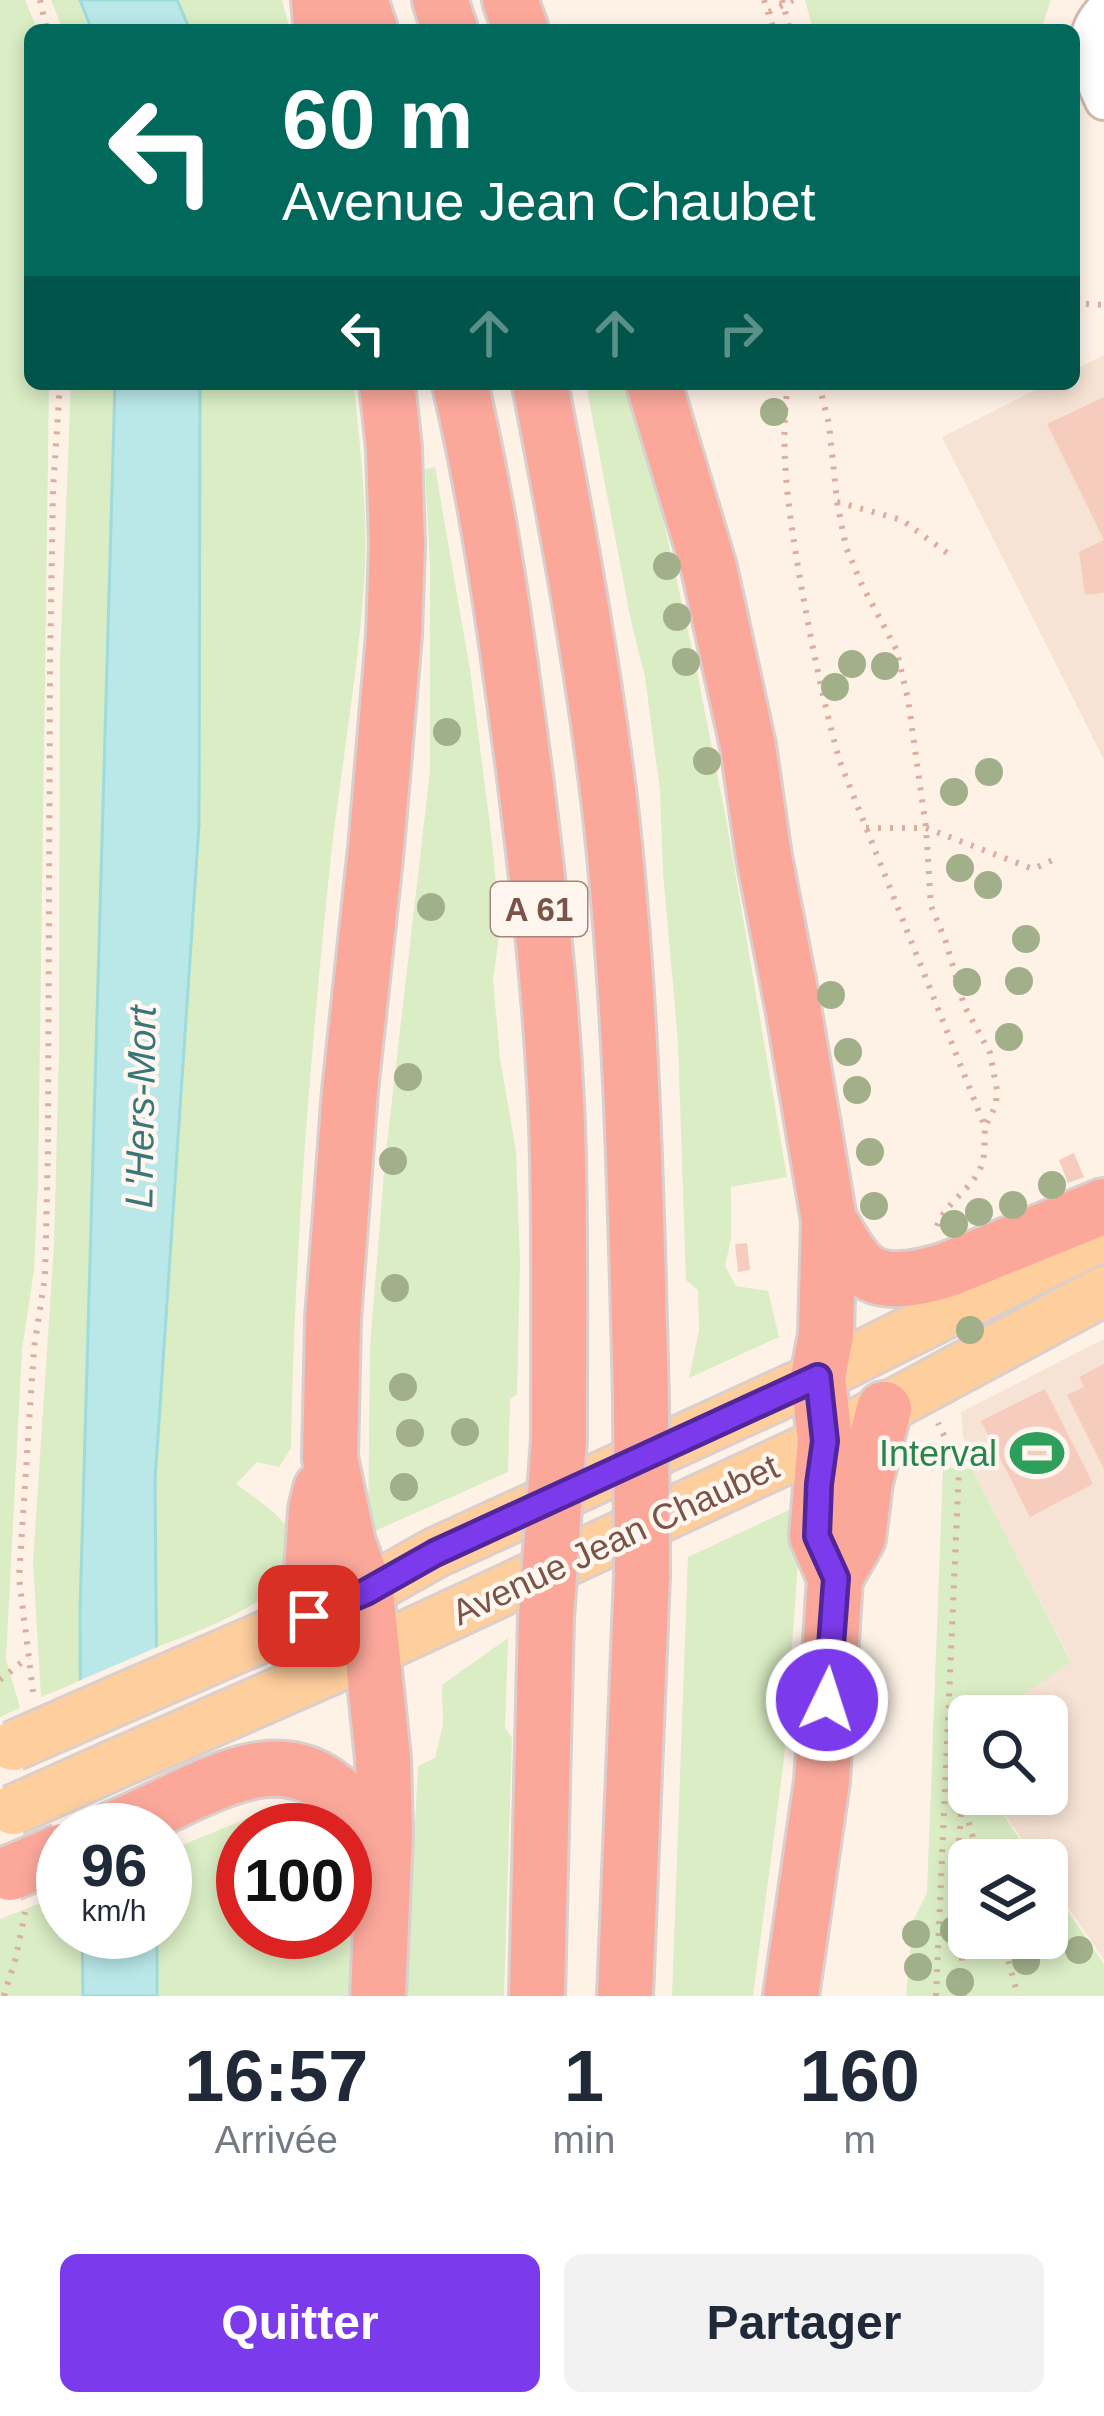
<!DOCTYPE html>
<html lang="fr">
<meta charset="utf-8">
<style>
:root{--surface:#fff;--page:#f2f2f3;--text:#1f2937;--muted:#747a83;--accent:#7c3aed}
body{margin:0;font-family:Helvetica,sans-serif;background:var(--page);color:var(--text);height:100vh;display:flex;flex-direction:column;font-size:45px;white-space:nowrap}
*{box-sizing:border-box;margin:0}
p{font-size:39px;color:var(--muted)}
.icon{flex:none;width:66px;height:66px;fill:none;stroke:currentColor;stroke-width:2;stroke-linecap:round;stroke-linejoin:round}
.map{position:relative;height:1996px;overflow:hidden}
.side{display:flex;flex-direction:column;background:var(--surface);flex:1}
.side>*{flex:none}
.banner{position:absolute;left:24px;top:24px;width:1056px;height:366px;border-radius:18px;box-shadow:0 6px 18px #0003;background:#00695c;color:#fff;overflow:hidden}
.fabs{position:absolute;left:948px;top:1695px;display:grid;gap:24px}
.fabs a{display:grid;place-items:center;width:120px;height:120px;border-radius:18px;background:var(--surface);box-shadow:0 6px 18px #0003;font-size:60px}
.speed{position:absolute;left:36px;top:1803px;display:flex;gap:24px;font-size:60px;font-weight:700;text-align:center}
.speed>*{display:grid;place-content:center;width:156px;height:156px;border-radius:50%;background:var(--surface);box-shadow:0 6px 18px #0003;line-height:1}
.speed small{font-size:30px;font-weight:400}
.speed .limit{border:18px solid #d22;background:#fff;color:#111}
.pin{position:absolute;display:grid;place-items:center;width:102px;height:102px;color:#fff;margin:-51px;border-radius:24px;box-shadow:0 6px 18px #0006}
.me{position:absolute;width:132px;margin:-66px;rotate:4deg;stroke-linejoin:round;filter:drop-shadow(0 0 9px #0008)}
.turn{display:flex;align-items:center;gap:42px;height:252px;padding:0 60px;font-size:54px}
.turn .icon{width:156px;height:156px;stroke-width:2.5}
.turn b{display:block;font-size:84px;line-height:102px}
.lanes{display:flex;align-items:center;height:114px;padding:0 60px;background:#0003;justify-content:center;gap:60px;direction:ltr}
.lanes .off{opacity:.35}
.eta{display:flex;justify-content:space-evenly;align-items:center;height:204px;text-align:center}
.eta b{font-size:72px;font-weight:700;line-height:84px}
.cta{display:flex;gap:24px;margin-top:auto;padding:24px 60px}
.cta a{flex:1;height:138px;border-radius:18px;background:var(--accent);color:#fff;font-size:48px;font-weight:700;line-height:138px;text-align:center}
.cta a+a{background:var(--page);color:var(--text)}
.map>svg:first-child{display:block}
</style>
<div class="map">
<svg width="1104" height="1996" viewBox="0 0 1104 1996">
<rect width="100%" height="100%" fill="#fef2e7"/>
<!-- residential -->
<path fill="#f6e3d5" d="M1104 355V760L942 437 1047 384H1074V370Z
M1104 1339V1960L1047 1876V1860H1036L991 1794H1047V1716H992L1071 1661 972 1469 963 1436 961 1412Z"/>
<!-- green -->
<path fill="#daedc4" d="M0 0H25L36 26V30H30V384H49L38 1183 34 1270 22 1350 6 1659 20 1708 0 1717Z
M51 0H80L92 30H63Z
M177 0H282L290 30H190Z
M805 0H1051L1041 30H813Z
M71 384H115L80 1612V1681L41 1697 33 1562 54 1245 59 1052 60 661Z
M200 384H354C360 450 369 517 364 584 357 684 338 784 328 884 309 1072 294 1259 291 1448L279 1467 257 1462 236 1484C252 1496 285 1516 291 1536 310 1597 198 1630 156 1648L155 1481 199 825Z
M586 384H624L656 487 697 672 727 824 787 1177 731 1187V1239L725 1266 736 1286 768 1291 779 1337 689 1378 699 1330 698 1290 686 1280 678 1042 663 872 660 791 645 677 631 621Z
M435 467 470 670 492 841 500 929 493 980 500 1059 516 1151 520 1262 517 1394 510 1399 508 1472 368 1534 370 1347 385 1160 430 771V566L425 469Z
M943 1467 972 1469 1071 1662 992 1716H969V1732L956 1741 969 1762V1794H990L1033 1860H969V1938H1047V1881L1104 1964V1996H906L913 1921 927 1893Z
M802 1504 784 1760 753 1996H672L688 1557Z
M508 1638 505 1728 512 1738 504 1996H406L418 1766 435 1758 443 1724 442 1685Z
M275 1814 296 1820 292 1830H243V1932H345V1859L353 1883 351 1996H157V1932H165V1852L251 1817Z
M63 1894V1932H82V1996H0V1919Z"/>
<!-- water -->
<path fill="#bae8e9" stroke="#9fdadc" stroke-width="3" d="M80 0H177L190 30H92Z
M115 384H200L199 825 155 1481 158 1830H81L80 1612Z
M82 1932H157V1996H83Z"/>
<!-- pier -->
<path fill="#fef2e7" d="M162 1645 164 1830H75L74 1683Z"/>
<!-- building -->
<path fill="#f5ccbd" d="M1104 397V593L1085 595 1079 552 1104 540 1047 424Z
M1074 1153 1084 1177 1068 1183 1059 1160Z
M747 1243 750 1270 738 1272 735 1244Z
M1104 1364V1469L1067 1395 1084 1387 1079 1377Z
M1045 1389 1093 1484 1030 1517 981 1421Z"/>
<g fill="none" stroke-linecap="round" stroke-linejoin="round">
<defs>
<path id="minor" d="M1104 11C1077 39 1090 71 1104 101"/>
<path id="major" d="M118 1700 366 1592 435 1553 818 1377 1104 1235
M116 1764 371 1652 825 1441 1104 1291"/>
<path id="highway" d="M319 0 322 30
M360 0 370 30
M440 0 450 30
M510 0 521 30
M460 384C490 510 507 640 524 769 540 897 555 1028 558 1158 560 1251 559 1345 559 1439
M540 384C567 524 593 665 610 807 632 1004 636 1202 641 1400
M654 384 709 568 748 746 764 857 793 1007 829 1220 826 1335 818 1377 825 1441 817 1536 835 1578
M829 1220C840 1237 852 1265 871 1274 893 1285 928 1276 949 1269L1104 1206
M309 1616 316 1510 321 1489
M112 1830C137 1819 162 1807 187 1795 236 1773 287 1751 334 1790 361 1811 368 1838 370 1871
M378 1996 385 1833 383 1759 366 1592 348 1543 330 1458 333 1319 350 1091 376 848 394 635 397 544 394 448 387 384
M537 1996 546 1618
M625 1996 642 1575
M791 1996 822 1781 835 1578 858 1538 865 1482 884 1409"/>
</defs>
<!-- minor casing -->
<use href="#minor" stroke="#d3baae" stroke-width="42"/>
<!-- major casing -->
<use href="#major" stroke="#dacfcc" stroke-width="54"/>
<!-- highway casing -->
<use href="#highway" stroke="#dacfcc" stroke-width="60"/>
<!-- path -->
<path stroke="#dbaf9f" stroke-width="6" stroke-dasharray="3 9" stroke-linecap="butt" d="M40 0 47 30
M764 0 774 30
M782 0 790 30
M769 12 793 0
M1074 303 1104 305
M788 384C779 452 789 512 800 579 811 641 823 702 840 762L985 1127C984 1141 986 1157 980 1169 969 1192 946 1202 937 1226
M819 384 829 424 837 502 846 547 861 583 896 649 908 699 926 828 931 906 946 942 964 1005 990 1053 997 1090 996 1105 985 1127
M837 502 902 520 954 558
M866 828H926L1033 869 1057 858
M0 1680 28 1657
M33 1692 19 1577 34 1348 45 1277 48 1150 50 666 53 489 60 384
M950 1753 979 1860
M962 1802 957 1868 964 1996
M1002 1938 1018 1996
M4 1996 16 1957 25 1912
M936 1996 959 1468 938 1423"/>
<!-- minor -->
<use href="#minor" stroke="#fff" stroke-width="36"/>
<!-- major -->
<use href="#major" stroke="#ffce9d" stroke-width="48"/>
<!-- highway -->
<use href="#highway" stroke="#fba89b" stroke-width="54"/>
<defs>
<path id="major-bridge" d="M13 1746 118 1700
M13 1810 116 1764"/>
<path id="highway-bridge" d="M641 1400 642 1575
M546 1618 559 1439
M10 1873 63 1851"/>
</defs>
<!-- major-bridge casing -->
<use href="#major-bridge" stroke="#dacfcc" stroke-width="54" stroke-linecap="butt"/>
<!-- highway-bridge casing -->
<use href="#highway-bridge" stroke="#dacfcc" stroke-width="60" stroke-linecap="butt"/>
<!-- major-bridge -->
<use href="#major-bridge" stroke="#ffce9d" stroke-width="48"/>
<!-- highway-bridge -->
<use href="#highway-bridge" stroke="#fba89b" stroke-width="54"/>
</g>
<!-- trees -->
<g fill="#a2b08a">
<circle cx="774" cy="412" r="14"/>
<circle cx="667" cy="566" r="14"/>
<circle cx="677" cy="617" r="14"/>
<circle cx="686" cy="662" r="14"/>
<circle cx="852" cy="664" r="14"/>
<circle cx="885" cy="666" r="14"/>
<circle cx="835" cy="687" r="14"/>
<circle cx="447" cy="732" r="14"/>
<circle cx="707" cy="761" r="14"/>
<circle cx="989" cy="772" r="14"/>
<circle cx="954" cy="792" r="14"/>
<circle cx="960" cy="868" r="14"/>
<circle cx="988" cy="885" r="14"/>
<circle cx="431" cy="907" r="14"/>
<circle cx="1026" cy="939" r="14"/>
<circle cx="1019" cy="981" r="14"/>
<circle cx="967" cy="982" r="14"/>
<circle cx="831" cy="995" r="14"/>
<circle cx="1009" cy="1037" r="14"/>
<circle cx="848" cy="1052" r="14"/>
<circle cx="408" cy="1077" r="14"/>
<circle cx="857" cy="1090" r="14"/>
<circle cx="870" cy="1152" r="14"/>
<circle cx="393" cy="1161" r="14"/>
<circle cx="1052" cy="1185" r="14"/>
<circle cx="1013" cy="1205" r="14"/>
<circle cx="874" cy="1206" r="14"/>
<circle cx="979" cy="1212" r="14"/>
<circle cx="954" cy="1224" r="14"/>
<circle cx="395" cy="1288" r="14"/>
<circle cx="970" cy="1330" r="14"/>
<circle cx="403" cy="1387" r="14"/>
<circle cx="465" cy="1432" r="14"/>
<circle cx="410" cy="1433" r="14"/>
<circle cx="404" cy="1487" r="14"/>
<circle cx="954" cy="1930" r="14"/>
<circle cx="916" cy="1934" r="14"/>
<circle cx="1079" cy="1950" r="14"/>
<circle cx="1026" cy="1961" r="14"/>
<circle cx="918" cy="1967" r="14"/>
<circle cx="960" cy="1982" r="14"/>
</g>
<g fill="none" stroke-linecap="round" stroke-linejoin="round">
<defs>
<path id="route" d="M309 1616 366 1592 435 1553 818 1377 825 1441 819 1484 817 1536 836 1578 827 1700"/>
</defs>
<!-- route casing -->
<use href="#route" stroke="#51269a" stroke-width="30"/>
<!-- route -->
<use href="#route" stroke="#7c3aed" stroke-width="21"/>
</g>
<!-- icons -->
<defs>
<symbol id="stadium-bare" viewBox="-9 -9 18 18"><path d="M0-5a6.5 5 0 1 0 0 10a6.5 5 0 1 0 0-10ZM-3.5-1.8h7v3.6h-7Z" fill="#2e9e5b" stroke="#fff7ef" stroke-width="2.5" paint-order="stroke"/></symbol>
</defs>
<g fill-rule="evenodd">
<use href="#stadium-bare" x="999" y="1415" width="76" height="76"/>
</g>
<g text-anchor="middle" stroke-width="9" stroke-linejoin="round" paint-order="stroke">
<!-- shield labels -->
<rect fill="#fff7ef" stroke="#a2857b" stroke-width="3" x="491" y="882" width="96" height="54" rx="9"/>
<g font-size="33" font-weight="bold" fill="#7a5449">
<text x="539" y="921">A 61</text>
</g>
<!-- leisure labels -->
<g font-size="36" fill="#27864d" stroke="#fff7ef" text-anchor="end">
<text x="997" y="1466">Interval</text>
</g>
<!-- street labels -->
<g font-size="36" fill="#7a5449" stroke="#fff7ef">
<text transform="translate(615 1539) rotate(-25)" y="13">Avenue Jean Chaubet</text>
</g>
<!-- water labels -->
<g font-size="39" font-style="italic" fill="#387679" stroke="#fff7ef">
<text transform="translate(140 1107) rotate(-89)" y="14">L'Hers-Mort</text>
</g>
</g>
</svg>
<div class="fabs">
<a><svg class="icon" aria-label="search" viewBox="0 0 24 24"><circle cx="10" cy="10" r="6"/><path d="M15 15l6 6"/></svg></a>
<a><svg class="icon" aria-label="layers" viewBox="0 0 24 24"><path d="M12 4l9 5-9 5-9-5zM3 14l9 5 9-5"/></svg></a>
</div>
<div class="speed"><div>96<small>km/h</small></div><div class="limit">100</div></div>
<div class="pin" style="left:309px;top:1616px;background:#d93025"><svg class="icon" aria-label="arrive" viewBox="0 0 24 24"><path d="M6 21V4h12l-3 4 3 4H6"/></svg></div>
<svg class="me" style="left:827px;top:1700px" viewBox="-20 -20 40 40"><circle r="17" fill="#7c3aed" stroke="#fff" stroke-width="3"/><path d="M0-11L8 9 0 5-8 9z" fill="#fff"/></svg>
<div class="banner">
<div class="turn"><svg class="icon" aria-label="left" viewBox="0 0 24 24"><path d="M17 20v-9H6M10 6l-5 5 5 5"/></svg><div><b>60 m</b>Avenue Jean Chaubet</div></div>
<div class="lanes"><svg class="icon" aria-label="left" viewBox="0 0 24 24"><path d="M17 20v-9H6M10 6l-5 5 5 5"/></svg><svg class="icon off" aria-label="ahead" viewBox="0 0 24 24"><path d="M12 20V5M6 11l6-6 6 6"/></svg><svg class="icon off" aria-label="ahead" viewBox="0 0 24 24"><path d="M12 20V5M6 11l6-6 6 6"/></svg><svg class="icon off" aria-label="right" viewBox="0 0 24 24"><path d="M7 20v-9h11M14 6l5 5-5 5"/></svg></div>
</div>
</div>
<section class="side">
<div class="eta">
<div><b>16:57</b><p>Arrivée</p></div>
<div><b>1</b><p>min</p></div>
<div><b>160</b><p>m</p></div>
</div>
<div class="cta"><a>Quitter</a><a>Partager</a></div>
</section>
